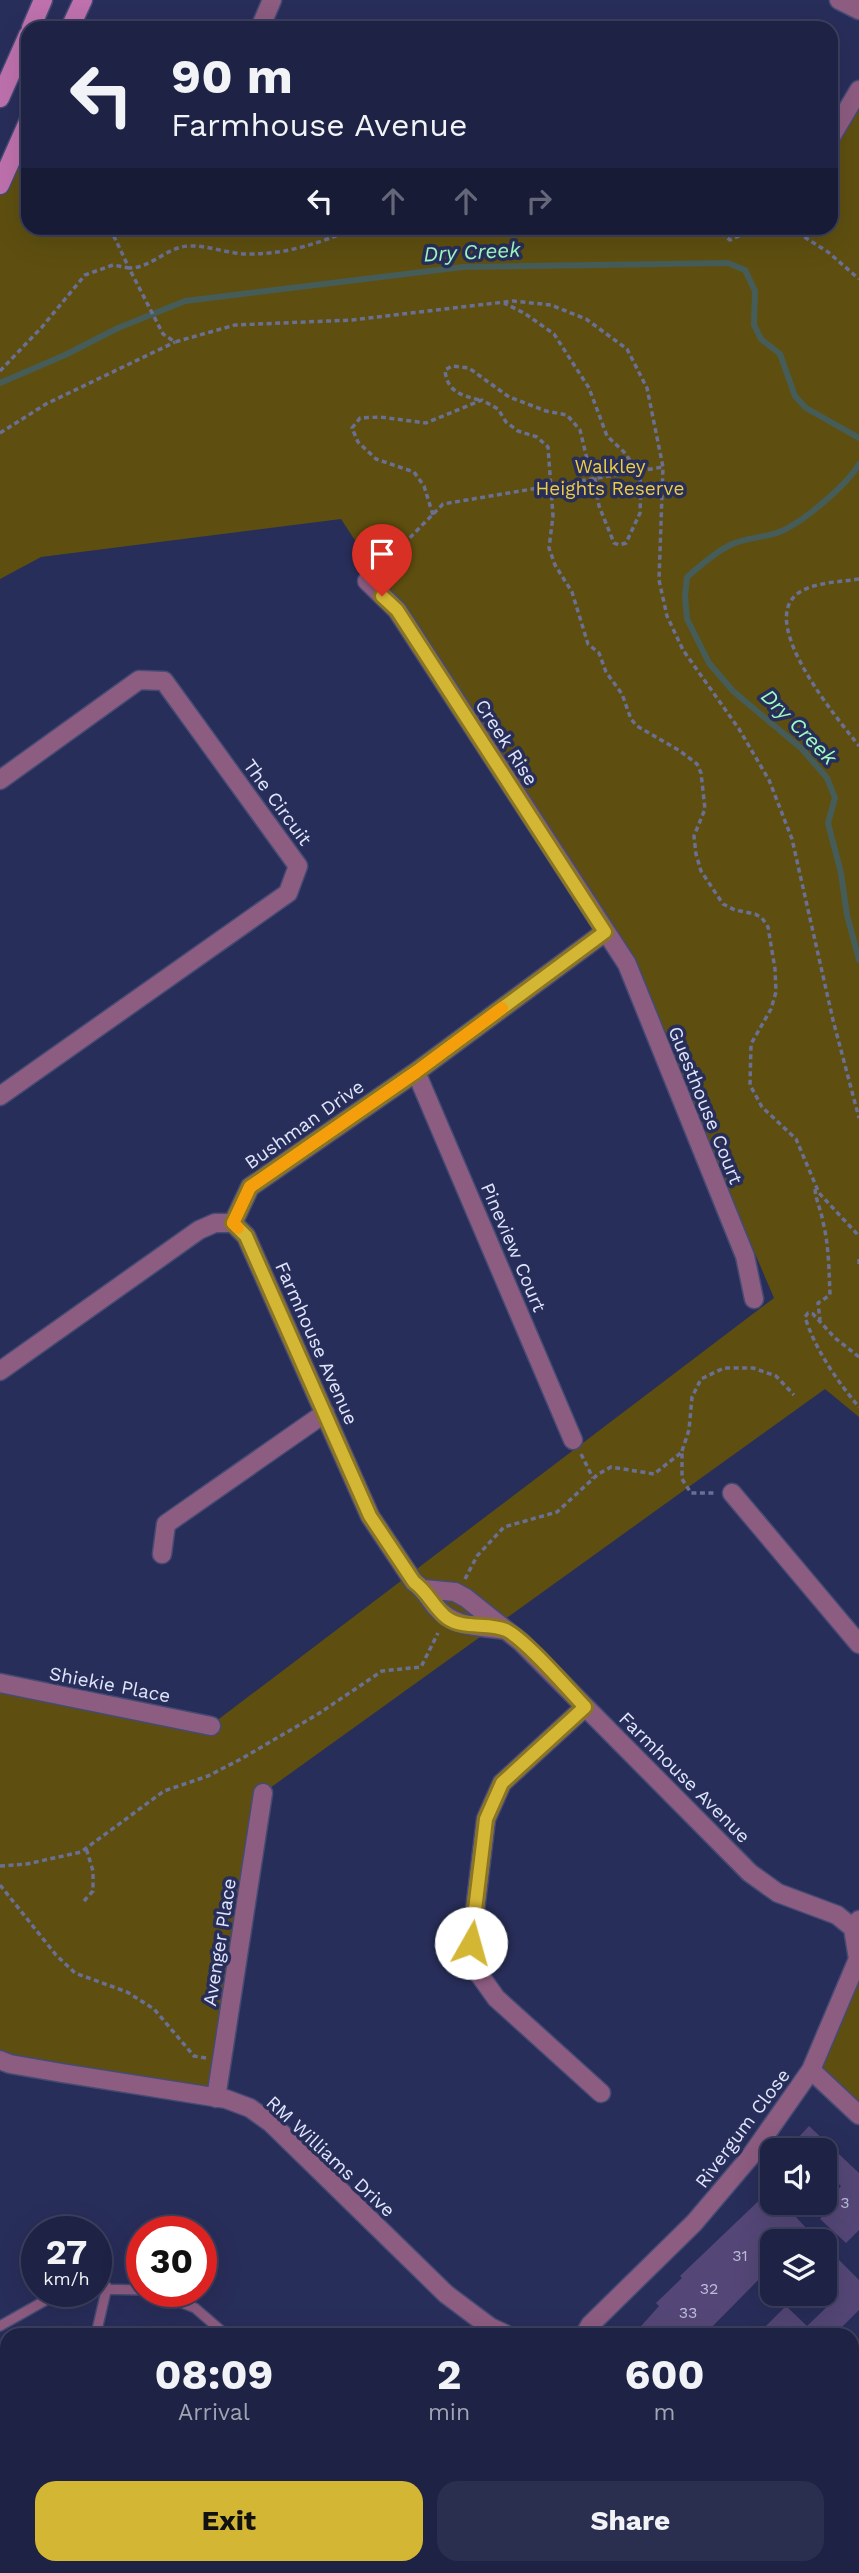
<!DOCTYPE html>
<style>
:root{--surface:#1e2244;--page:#2b2f4f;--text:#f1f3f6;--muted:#a1a4b2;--line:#3c3f5d;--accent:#d4b635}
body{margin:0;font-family:"Work Sans",sans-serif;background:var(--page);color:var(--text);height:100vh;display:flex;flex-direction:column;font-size:26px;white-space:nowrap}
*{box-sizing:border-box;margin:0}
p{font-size:23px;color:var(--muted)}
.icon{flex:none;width:38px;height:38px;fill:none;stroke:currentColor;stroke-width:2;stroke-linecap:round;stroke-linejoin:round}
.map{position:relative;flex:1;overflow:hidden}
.side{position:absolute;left:0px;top:2328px;width:859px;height:247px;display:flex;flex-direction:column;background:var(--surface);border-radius:21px 21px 0 0;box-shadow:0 7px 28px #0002,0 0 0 2px var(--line)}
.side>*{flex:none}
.banner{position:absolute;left:21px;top:21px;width:817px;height:214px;border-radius:21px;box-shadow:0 7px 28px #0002,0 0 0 2px var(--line);background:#1e2244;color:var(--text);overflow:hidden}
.buttons{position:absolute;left:760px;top:2138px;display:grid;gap:14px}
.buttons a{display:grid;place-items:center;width:77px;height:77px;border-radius:14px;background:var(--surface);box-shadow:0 7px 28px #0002,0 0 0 2px var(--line);font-size:35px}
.speed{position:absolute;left:21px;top:2216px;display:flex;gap:14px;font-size:35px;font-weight:700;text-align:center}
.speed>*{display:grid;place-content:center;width:91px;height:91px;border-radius:50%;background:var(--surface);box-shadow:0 7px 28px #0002,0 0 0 2px var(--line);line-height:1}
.speed small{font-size:18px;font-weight:400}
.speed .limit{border:10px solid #d22;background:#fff;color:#111}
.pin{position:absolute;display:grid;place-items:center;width:60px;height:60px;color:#fff;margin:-72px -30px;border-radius:50% 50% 50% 0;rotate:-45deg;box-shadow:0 0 7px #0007}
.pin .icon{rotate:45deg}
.me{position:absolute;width:77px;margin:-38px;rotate:7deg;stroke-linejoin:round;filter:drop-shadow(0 0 5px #0008)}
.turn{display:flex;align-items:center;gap:24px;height:147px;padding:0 35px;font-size:32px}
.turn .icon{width:91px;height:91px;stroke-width:2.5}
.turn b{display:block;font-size:49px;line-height:60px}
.lanes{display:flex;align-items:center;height:66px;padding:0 35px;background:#0003;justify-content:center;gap:35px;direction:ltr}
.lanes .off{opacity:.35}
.eta{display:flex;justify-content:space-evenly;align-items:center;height:119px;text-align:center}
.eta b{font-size:42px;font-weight:700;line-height:49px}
.cta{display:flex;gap:14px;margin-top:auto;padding:14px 35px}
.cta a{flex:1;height:80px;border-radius:21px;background:var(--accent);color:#111;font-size:28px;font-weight:700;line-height:80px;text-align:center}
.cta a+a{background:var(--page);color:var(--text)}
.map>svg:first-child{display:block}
</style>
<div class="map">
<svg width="859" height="2573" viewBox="0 0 859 2573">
<rect width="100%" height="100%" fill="#282e5a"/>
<!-- green -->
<path fill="#5e4f10" d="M859 90V1417L825 1389 263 1793 226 2099 0 2059V1683L211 1725 774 1298 629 958 341 519 41 557 0 579V183L28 125V228H831V137Z
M859 1937V2115L811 2070Z"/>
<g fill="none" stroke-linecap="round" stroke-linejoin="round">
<!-- stream -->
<path stroke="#465c58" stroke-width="6" d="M0 383 65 355 118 328 185 301 463 267 728 263 745 270 755 291 754 325 761 339 780 354 795 396 806 408 859 438
M859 464C847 485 804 521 782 531 766 538 747 537 730 545 714 553 700 566 687 577L685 596 687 619 709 663 733 691 802 749 827 778 835 798 828 823 841 873 847 915 859 960"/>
</g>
<!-- building -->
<path fill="#544777" d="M809 2126 859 2173V2230L846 2243 820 2219 832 2206 831 2198 841 2186 824 2171V2151H786Z
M772 2188V2203H783L808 2230 796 2242H772V2266L705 2334H634L659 2306 656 2303 682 2278 680 2276Z
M824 2245 859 2280V2310L839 2330 835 2326 827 2334H758L786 2306 807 2326 831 2303 824 2296Z"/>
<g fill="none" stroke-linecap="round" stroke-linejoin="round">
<defs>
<path id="lane" d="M96 2289 142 2290
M151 2291 195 2308 225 2334
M0 2326 55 2295 83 2291
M96 2334 107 2287
M0 2357 7 2358
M135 2567 137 2573
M283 2567 287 2573
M466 2567 472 2573"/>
<path id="street" d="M839 0 859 10
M260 28 272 0
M831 137 859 90
M367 581 397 610 627 964 745 1256 754 1299
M0 780 139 680 164 681 298 866 288 893 0 1096
M416 1072 573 1440
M233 1223 246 1236 370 1516 414 1582C425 1589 428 1598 436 1607 454 1628 480 1626 505 1630
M0 1371 199 1230 215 1223H233L250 1187 416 1072 605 932
M732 1493 859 1644
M162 1554 166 1524 325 1413
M424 1589 455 1592 466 1598 521 1642 750 1873 778 1893 837 1915 853 1928
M0 1683 211 1726
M585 1707 502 1783 486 1819 471 1943 479 1974 496 1998 601 2093
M0 2060 10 2064 62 2073 226 2099 250 2108 271 2123 446 2294 490 2327 505 2334
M811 2070 859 2115
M216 2098 263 1793
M585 2334 590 2325 694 2223 750 2157 811 2070 858 1959 853 1928 859 1920
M852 2387 859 2382
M735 2567 741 2573"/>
<path id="secondary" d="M31 28 43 0
M70 28 83 0
M0 98 28 35
M0 185 28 122"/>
</defs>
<!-- lane casing -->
<use href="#lane" stroke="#454b74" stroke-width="12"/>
<!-- street casing -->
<use href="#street" stroke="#454b74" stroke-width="21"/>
<!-- secondary casing -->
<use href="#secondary" stroke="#454b74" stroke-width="21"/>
<!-- path -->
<path stroke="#6a6f94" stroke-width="3.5" stroke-dasharray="5 3.5" stroke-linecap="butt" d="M110 228 129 268C152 268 166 247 189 246 208 245 228 254 248 254 292 254 319 242 358 228
M714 228 730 240 756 228
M790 228 828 252 859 279
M0 371 42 327 85 275 113 265 129 268 163 334 175 342 235 325 352 320 513 301 551 305 586 319 627 349 647 388 663 467 659 580 667 616 683 650 739 729 769 780 792 839 833 1020 859 1118
M479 400C461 395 447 392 445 370L452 366 469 368 509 397 546 411 567 415 580 430 587 459 595 479 599 506 614 543 619 545 626 543 640 513 641 485 638 471 624 452 607 436 589 388 554 334 524 313 504 303
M0 433 46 404 175 342
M433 515 424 486 414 472 376 459 358 442 352 428 360 418 380 417 426 423 482 400 498 409 506 422 518 431 537 437 548 447 553 516 549 548 555 565 572 592 588 644 599 653 606 672 622 694 631 719 637 726 680 751 697 764 701 773 705 809 694 836 696 854 701 871 723 904 735 910 755 914 762 918 768 927 775 969 776 992 771 1009 751 1044 750 1085 762 1107 796 1139 819 1193 859 1236
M380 568 443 504 663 467
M859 579C841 582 812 582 797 594 758 625 838 719 859 746
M815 1189C816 1201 821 1210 823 1222 829 1246 829 1271 830 1295L818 1303 820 1320
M859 1259V1266
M859 1357 835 1338 813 1314 808 1313 805 1317C815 1349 837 1381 859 1407
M682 1451 689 1430 692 1397 701 1379 724 1368H753L776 1376 794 1395
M581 1454 593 1478
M465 1579 477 1556 504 1527 557 1512 597 1475 611 1467 654 1474 682 1452V1479L691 1493H716
M0 1866 27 1864 81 1852 164 1791 208 1776 241 1759 318 1714 382 1671 421 1667 438 1633
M0 1885 56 1955 75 1973 127 1992 154 2009 194 2056 206 2058
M84 1901 93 1891V1871L86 1848"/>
<!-- lane -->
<use href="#lane" stroke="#8d5c81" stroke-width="9"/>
<!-- street -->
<use href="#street" stroke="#8d5c81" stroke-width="18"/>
<!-- secondary -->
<use href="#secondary" stroke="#be71ad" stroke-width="18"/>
</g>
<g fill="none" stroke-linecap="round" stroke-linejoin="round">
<defs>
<path id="route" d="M382 596 397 610 605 932 416 1072 250 1187 233 1223 246 1236 370 1516 414 1582C428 1592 434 1608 447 1618 464 1630 488 1622 506 1630 526 1640 567 1688 585 1707L502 1783 486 1819 471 1943"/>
</defs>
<!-- route casing -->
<use href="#route" stroke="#8a7622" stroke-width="18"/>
<!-- route -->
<use href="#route" stroke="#d4b635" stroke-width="12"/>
<!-- slow -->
<path stroke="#f59e0b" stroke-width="12" d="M238 1228 233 1223 250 1187 416 1072 502 1008"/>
</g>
<g text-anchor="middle" stroke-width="7" stroke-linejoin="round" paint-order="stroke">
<!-- number labels -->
<g font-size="16" fill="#bdbedb">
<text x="845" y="2208">3</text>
<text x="740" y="2261">31</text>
<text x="709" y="2294">32</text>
<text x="688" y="2318">33</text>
</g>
<!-- park labels -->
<g font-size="19" fill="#eccc43" stroke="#282e5a">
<text x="610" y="473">Walkley<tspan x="610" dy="22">Heights Reserve</tspan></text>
</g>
<!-- street labels -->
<g font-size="19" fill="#e0e5fc" stroke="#282e5a">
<text transform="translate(507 742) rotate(57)" y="7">Creek Rise</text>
<text transform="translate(278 802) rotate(54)" y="7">The Circuit</text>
<text transform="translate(706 1105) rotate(68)" y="7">Guesthouse Court</text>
<text transform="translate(304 1124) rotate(-35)" y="7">Bushman Drive</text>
<text transform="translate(514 1247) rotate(67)" y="7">Pineview Court</text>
<text transform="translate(317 1343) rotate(66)" y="7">Farmhouse Avenue</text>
<text transform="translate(110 1684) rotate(11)" y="7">Shiekie Place</text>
<text transform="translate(685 1777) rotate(45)" y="7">Farmhouse Avenue</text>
<text transform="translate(219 1942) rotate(-81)" y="7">Avenger Place</text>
<text transform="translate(742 2128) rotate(-53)" y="7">Rivergum Close</text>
<text transform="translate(331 2156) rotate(43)" y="7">RM Williams Drive</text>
</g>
<!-- water labels -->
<g font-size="21" font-style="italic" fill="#9efcc1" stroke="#282e5a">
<text transform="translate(472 252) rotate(-3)" y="7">Dry Creek</text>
<text transform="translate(799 727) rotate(45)" y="7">Dry Creek</text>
</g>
</g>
</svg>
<div class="buttons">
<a><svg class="icon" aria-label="sound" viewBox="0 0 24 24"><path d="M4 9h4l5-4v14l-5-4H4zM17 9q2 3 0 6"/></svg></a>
<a><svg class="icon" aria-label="layers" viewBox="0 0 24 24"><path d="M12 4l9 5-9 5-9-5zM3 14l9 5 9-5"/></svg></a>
</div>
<div class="speed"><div>27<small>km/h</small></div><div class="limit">30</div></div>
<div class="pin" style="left:382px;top:596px;background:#d93025"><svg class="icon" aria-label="arrive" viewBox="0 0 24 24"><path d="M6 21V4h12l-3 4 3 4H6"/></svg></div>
<svg class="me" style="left:471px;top:1943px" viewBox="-20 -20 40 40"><circle r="19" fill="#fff"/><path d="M0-13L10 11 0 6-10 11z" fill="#d4b635"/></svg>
<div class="banner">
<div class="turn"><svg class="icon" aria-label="left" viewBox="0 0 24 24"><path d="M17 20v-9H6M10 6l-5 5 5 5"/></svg><div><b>90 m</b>Farmhouse Avenue</div></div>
<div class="lanes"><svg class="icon" aria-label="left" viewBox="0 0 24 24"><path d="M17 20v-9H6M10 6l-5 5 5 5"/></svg><svg class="icon off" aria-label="ahead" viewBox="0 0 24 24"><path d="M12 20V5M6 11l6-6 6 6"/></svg><svg class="icon off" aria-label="ahead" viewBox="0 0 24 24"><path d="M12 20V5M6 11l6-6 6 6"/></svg><svg class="icon off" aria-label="right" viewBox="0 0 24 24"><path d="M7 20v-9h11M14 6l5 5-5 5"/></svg></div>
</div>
<section class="side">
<div class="eta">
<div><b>08:09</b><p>Arrival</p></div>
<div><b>2</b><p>min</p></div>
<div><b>600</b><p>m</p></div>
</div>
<div class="cta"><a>Exit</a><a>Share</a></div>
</section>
</div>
